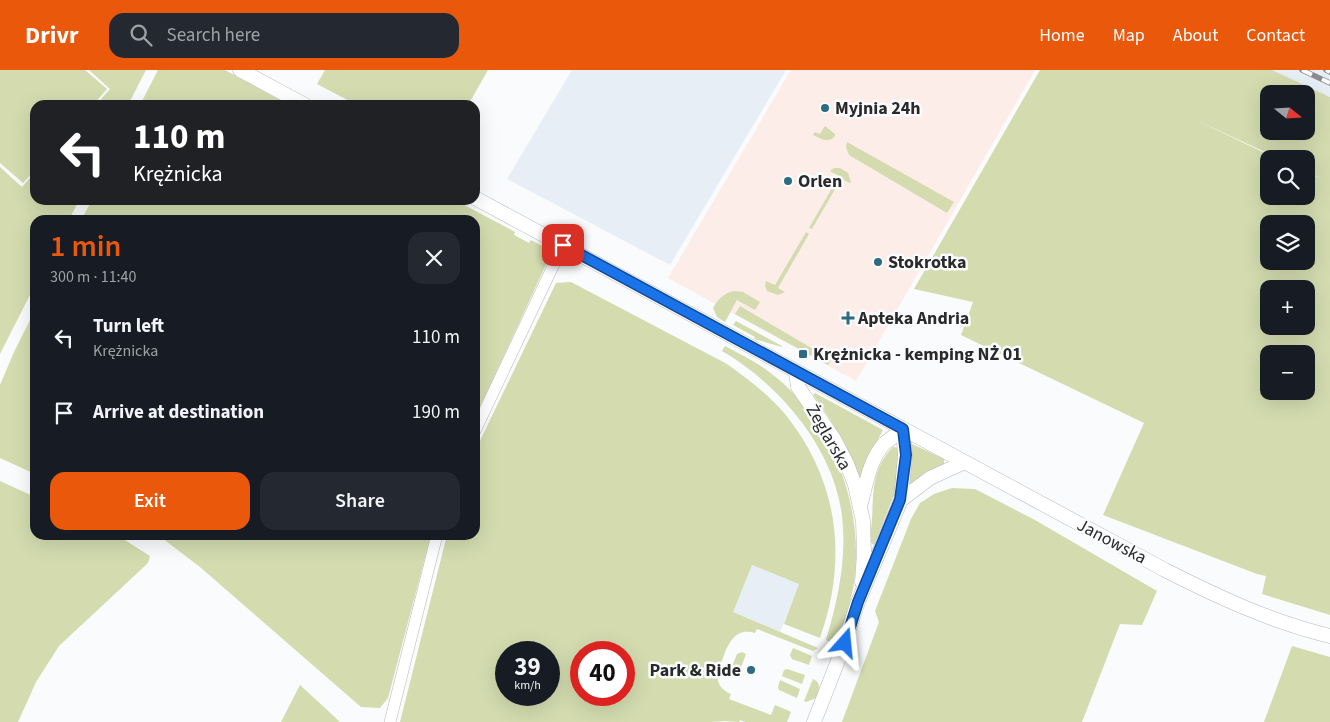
<!DOCTYPE html>
<meta charset="utf-8">
<style>
:root{--surface:#171b24;--page:#242831;--text:#f1f3f6;--muted:#9ea1a6;--accent:#ea580c}
body{margin:0;font-family:"Source Sans 3",sans-serif;background:var(--page);color:var(--text);height:100vh;display:flex;flex-direction:column;font-size:19px;white-space:nowrap}
*{box-sizing:border-box;margin:0}
p{font-size:16px;color:var(--muted)}
.icon{flex:none;width:28px;height:28px;fill:none;stroke:currentColor;stroke-width:2;stroke-linecap:round;stroke-linejoin:round}
.map{position:relative;flex:1;overflow:hidden}
.panel{position:absolute;left:30px;top:145px;width:450px;height:325px;display:flex;flex-direction:column;background:var(--surface);border-radius:15px;box-shadow:0 5px 20px #0002}
.panel>*{flex:none}
.hud{position:absolute;left:30px;top:30px;width:450px;height:105px;border-radius:15px;box-shadow:0 5px 20px #0002;background:#202124;color:#fff;overflow:hidden}
.needle{width:32px;rotate:108deg}
.buttons{position:absolute;left:1260px;top:15px;display:grid;gap:10px}
.buttons a{display:grid;place-items:center;width:55px;height:55px;border-radius:10px;background:var(--surface);box-shadow:0 5px 20px #0002;font-size:25px}
.speed{position:absolute;left:495px;top:571px;display:flex;gap:10px;font-size:25px;font-weight:700;text-align:center}
.speed>*{display:grid;place-content:center;width:65px;height:65px;border-radius:50%;background:var(--surface);box-shadow:0 5px 20px #0002;line-height:1}
.speed small{font-size:12px;font-weight:400}
.speed .limit{border:8px solid #d22;background:#fff;color:#111}
.pin{position:absolute;display:grid;place-items:center;width:42px;height:42px;color:#fff;margin:-21px;border-radius:10px;box-shadow:0 2px 8px #0006}
.me{position:absolute;width:55px;margin:-28px;rotate:18deg;stroke-linejoin:round;filter:drop-shadow(0 0 4px #0008)}
.turn{display:flex;align-items:center;gap:18px;height:105px;padding:0 20px;font-size:22px}
.turn .icon{width:65px;height:65px;stroke-width:2.5}
.turn b{display:block;font-size:35px;line-height:42px}
.round{display:grid;place-items:center;flex:none;width:52px;height:52px;border-radius:15px;background:var(--page)}
.overview{display:flex;align-items:center;justify-content:space-between;height:85px;padding:0 20px}
h1{font-size:30px;font-weight:600;line-height:38px;color:var(--accent)}
.cta{display:flex;gap:10px;margin-top:auto;padding:10px 20px}
.cta a{flex:1;height:58px;border-radius:15px;background:var(--accent);color:#fff;font-size:20px;font-weight:600;line-height:58px;text-align:center}
.cta a+a{background:var(--page);color:var(--text)}
ul{padding:0;list-style:none}
li{display:flex;align-items:center;gap:15px;height:75px;padding:0 20px}
li div{flex:1}
li b{display:block;font-size:19px}
li em{font-style:normal}
header{display:flex;align-items:center;gap:30px;box-sizing:border-box;height:70px;padding:0 25px;background:var(--accent);color:#fff}
header strong{font-size:24px}
nav{display:flex;gap:28px;margin-inline-start:auto;font-size:18px}
.search{width:350px;height:45px;background:var(--page);display:flex;align-items:center;gap:12px;box-sizing:border-box;padding:0 18px;border-radius:15px;color:var(--muted);font-size:19px}
.map>svg:first-child{display:block}
</style>
<header>
<strong>Drivr</strong>
<div class="search"><svg class="icon" aria-label="search" viewBox="0 0 24 24"><circle cx="10" cy="10" r="6"/><path d="M15 15l6 6"/></svg>Search here</div>
<nav><a>Home</a><a>Map</a><a>About</a><a>Contact</a></nav>
</header>
<div class="map">
<svg width="1330" height="652" viewBox="0 0 1330 652">
<rect width="100%" height="100%" fill="#fafbfc"/>
<!-- commercial -->
<path fill="#fdede9" d="M791 0H1035L856 311 668 208Z"/>
<!-- built -->
<path fill="#e8eef5" d="M572 0H786L670 195 507 109Z
M1272 0H1330V27L1295 11Z
M752 495 800 514 780 562 732 542Z"/>
<!-- green -->
<path fill="#d3dbaf" fill-rule="evenodd" d="M0 0H85L107 19 93 35H35V100L23 113 0 93Z
M89 0H146L128 35H96L110 19Z
M158 0H225L289 35H140Z
M325 0H488L468 35H357L317 14Z
M1040 0H1272L1330 27V545L1262 524 1266 506 1257 504 1103 445 1144 353 961 265 973 232 914 219ZM1269 24H1306V61H1269ZM1194 49 1280 89H1306V101L1324 110 1306 102V126H1269V89H1277ZM1269 154H1306V191H1269ZM1269 219H1306V256H1269ZM1269 284H1306V321H1269Z
M825 56 835 64V66C828 74 821 69 813 65L815 62 820 64Z
M847 72 954 132 947 143 849 85 846 77Z
M0 97 22 117 35 102V130H79L69 150H35V215L0 284Z
M834 98H840L848 103 851 112 850 113 841 109 812 159 809 158 839 106 830 101Z
M92 130H455L515 162 514 165 529 173 531 170 546 178 550 186 475 348V150H81Z
M806 162 809 164 778 218 785 222 778 225 767 221 765 216 766 211 775 215Z
M571 212 727 294C748 309 769 325 785 344 839 411 848 489 820 568L784 554 799 514 752 495 733 542 818 578 813 581 757 559 755 563C737 558 730 570 724 585 718 601 711 615 731 624L729 629 771 645 775 635 789 641 791 642 787 652H745L740 650 739 652 724 651 711 652H400L447 465H475V382L477 377 556 213ZM506 582H549V625H506ZM581 582H624V625H581Z
M734 221 743 222 760 232 755 240 737 230 725 252 717 247 713 238C718 229 724 223 734 221Z
M740 236 832 290 828 295 735 244Z
M35 240V404L0 388V315L14 282Z
M736 251 782 276V277L754 269 755 267 733 255Z
M725 276C739 284 755 291 768 301 831 347 865 436 854 513 851 533 844 552 838 572L834 574 826 570C838 530 847 488 842 446 834 378 779 314 722 281Z
M815 323 883 360 871 382 863 416C849 384 835 353 813 325Z
M912 374 944 389V396L908 417Z
M893 377 899 378V404L894 425 874 475 869 471C877 438 865 405 893 377Z
M0 411 35 427V465H117L150 486 148 493 59 576 36 612 18 652H0Z
M952 418 975 419 1035 450 1157 521 1142 555 1120 554 1082 652H842L879 552 875 541 911 449 920 433 934 424Z
M158 465H431L388 628 380 638 361 637 200 497Z
M1292 576 1330 587V652H1264Z
M793 578 812 586 809 595 792 589 790 585Z
M742 582 746 584 739 603H736L733 594 737 584Z
M787 599 805 605 802 614 782 606 784 600Z
M813 609C822 613 819 620 816 628L806 632 804 631Z
M780 610 800 619 797 628 779 620 778 617Z
M300 615 340 652H281Z"/>
<g fill="none" stroke-linecap="round" stroke-linejoin="round">
<defs>
<path id="minor" d="M475 361 563 175
M390 652 437 465"/>
<path id="tertiary" d="M240 0 305 35
M475 128 1165 500C1218 527 1272 552 1330 566
M796 302 798 317 834 369 847 394 855 415 863 451 864 483 862 512
M901 430 930 408 965 392
M861 433C866 414 870 389 884 374 890 369 897 364 903 359
M814 652 841 583 858 532 901 430 905 385 903 359"/>
</defs>
<!-- minor casing -->
<use href="#minor" stroke="#b7b8b9" stroke-width="12"/>
<!-- tertiary casing -->
<use href="#tertiary" stroke="#b7b8b9" stroke-width="15"/>
<!-- minor -->
<use href="#minor" stroke="#fff" stroke-width="11"/>
<!-- tertiary -->
<use href="#tertiary" stroke="#fff" stroke-width="14"/>
<defs>
<path id="rail" d="M1302 0 1330 13
M1326 0 1330 2"/>
</defs>
<!-- rail casing -->
<use href="#rail" stroke="#8b8b8c" stroke-width="5.5"/>
<!-- rail -->
<use href="#rail" stroke="#fafbfc" stroke-width="4" stroke-dasharray="11" stroke-linecap="butt"/>
</g>
<g fill="none" stroke-linecap="round" stroke-linejoin="round">
<defs>
<path id="route" d="M563 175 903 359 906 385 900 430 858 532 845 573"/>
</defs>
<!-- route casing -->
<use href="#route" stroke="#114b97" stroke-width="12"/>
<!-- route -->
<use href="#route" stroke="#1a73e8" stroke-width="9"/>
</g>
<!-- markers -->
<g fill="#2c6b80" stroke="#fafbfc" stroke-width="2">
<circle cx="825" cy="38" r="5"/>
<circle cx="788" cy="111" r="5"/>
<circle cx="878" cy="192" r="5"/>
<path d="M845.5 240.5h5v5h5v5h-5v5h-5v-5h-5v-5h5z"/>
<rect x="798" y="279" width="10" height="10" rx="2.5"/>
<circle cx="751" cy="600" r="5"/>
</g>
<g text-anchor="middle" stroke-width="5" stroke-linejoin="round" paint-order="stroke">
<!-- poi labels -->
<g font-size="18" font-weight="bold" fill="#2a2a2b" stroke="#fafbfc" text-anchor="start">
<text x="835" y="44">Myjnia 24h</text>
<text x="798" y="117">Orlen</text>
<text x="888" y="198">Stokrotka</text>
<text x="858" y="254">Apteka Andria</text>
<text x="813" y="290">Krężnicka - kemping NŻ 01</text>
<text x="741" y="606" text-anchor="end">Park &amp; Ride</text>
</g>
<!-- street labels -->
<g font-size="18" fill="#2a2a2b" stroke="#fafbfc">
<text transform="translate(829 367) rotate(60)" y="6">Żeglarska</text>
<text transform="translate(1112 471) rotate(28)" y="6">Janowska</text>
</g>
</g>
</svg>
<div class="buttons">
<a><svg class="needle" viewBox="-14 -14 28 28"><path d="M0-13l5 13h-10z" fill="#e53935"/><path d="M0 13l5-13h-10z" fill="#9ea1a6"/></svg></a>
<a><svg class="icon" aria-label="search" viewBox="0 0 24 24"><circle cx="10" cy="10" r="6"/><path d="M15 15l6 6"/></svg></a>
<a><svg class="icon" aria-label="layers" viewBox="0 0 24 24"><path d="M12 4l9 5-9 5-9-5zM3 14l9 5 9-5"/></svg></a>
<a>+</a>
<a>−</a>
</div>
<div class="speed"><div>39<small>km/h</small></div><div class="limit">40</div></div>
<div class="pin" style="left:563px;top:175px;background:#d93025"><svg class="icon" aria-label="arrive" viewBox="0 0 24 24"><path d="M6 21V4h12l-3 4 3 4H6"/></svg></div>
<svg class="me" style="left:845px;top:573px" viewBox="-20 -20 40 40"><path d="M0-17L14 15 0 8-14 15z" fill="#1a73e8" stroke="#fff" stroke-width="4"/></svg>
<div class="hud">
<div class="turn"><svg class="icon" aria-label="left" viewBox="0 0 24 24"><path d="M17 20v-9H6M10 6l-5 5 5 5"/></svg><div><b>110 m</b>Krężnicka</div></div>
</div>
<section class="panel">
<div class="overview"><div><h1>1 min</h1><p>300 m · 11:40</p></div><a class="round"><svg class="icon" aria-label="close" viewBox="0 0 24 24"><path d="M6 6l12 12M18 6L6 18"/></svg></a></div>
<ul>
<li><svg class="icon" aria-label="left" viewBox="0 0 24 24"><path d="M17 20v-9H6M10 6l-5 5 5 5"/></svg><div><b>Turn left</b><p>Krężnicka</p></div><em>110 m</em></li>
<li><svg class="icon" aria-label="arrive" viewBox="0 0 24 24"><path d="M6 21V4h12l-3 4 3 4H6"/></svg><div><b>Arrive at destination</b></div><em>190 m</em></li>
</ul>
<div class="cta"><a>Exit</a><a>Share</a></div>
</section>
</div>
